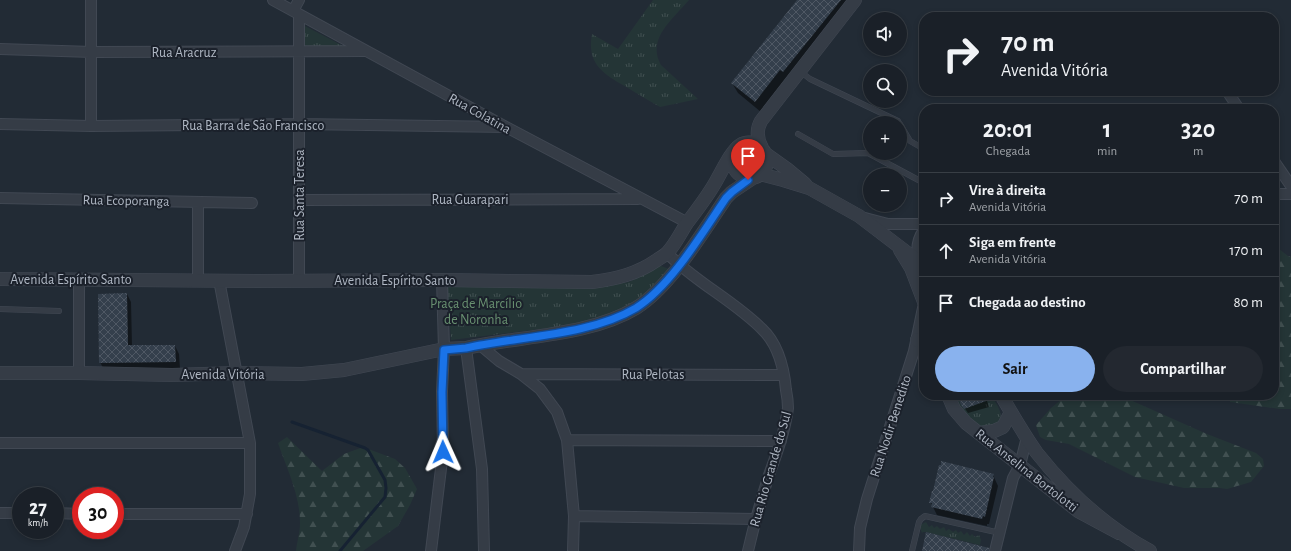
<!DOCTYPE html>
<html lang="pt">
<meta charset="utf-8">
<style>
:root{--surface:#1a2028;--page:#232830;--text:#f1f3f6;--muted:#9fa3a8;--line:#383e45;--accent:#89b2ee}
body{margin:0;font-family:"Alegreya Sans",sans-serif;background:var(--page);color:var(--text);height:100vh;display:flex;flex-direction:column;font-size:15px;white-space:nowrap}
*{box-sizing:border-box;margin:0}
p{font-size:13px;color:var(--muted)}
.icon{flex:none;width:22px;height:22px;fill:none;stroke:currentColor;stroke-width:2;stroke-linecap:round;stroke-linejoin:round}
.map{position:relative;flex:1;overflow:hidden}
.side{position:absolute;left:919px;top:104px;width:360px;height:296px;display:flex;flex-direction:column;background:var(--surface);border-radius:16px;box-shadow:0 2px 6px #0003,0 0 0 1px var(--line)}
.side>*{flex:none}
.top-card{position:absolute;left:919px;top:12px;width:360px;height:84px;border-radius:16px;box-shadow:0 2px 6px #0003,0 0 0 1px var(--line);background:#1a2028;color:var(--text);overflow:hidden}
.controls{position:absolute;left:863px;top:12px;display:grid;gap:8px}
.controls a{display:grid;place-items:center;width:44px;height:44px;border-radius:50%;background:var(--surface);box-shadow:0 2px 6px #0003,0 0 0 1px var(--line);font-size:20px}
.speed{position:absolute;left:12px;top:487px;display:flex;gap:8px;font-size:20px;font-weight:700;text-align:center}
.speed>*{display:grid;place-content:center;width:52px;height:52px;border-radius:50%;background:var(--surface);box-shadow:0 2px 6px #0003,0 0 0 1px var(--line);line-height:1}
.speed small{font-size:10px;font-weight:400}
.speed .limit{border:6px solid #d22;background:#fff;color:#111}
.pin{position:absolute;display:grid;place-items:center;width:34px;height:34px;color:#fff;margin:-41px -17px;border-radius:50% 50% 50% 0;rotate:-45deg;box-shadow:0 0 4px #0007}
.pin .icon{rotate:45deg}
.me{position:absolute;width:44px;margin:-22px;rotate:359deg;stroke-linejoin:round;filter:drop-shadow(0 0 3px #0008)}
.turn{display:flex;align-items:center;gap:14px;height:84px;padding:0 16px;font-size:18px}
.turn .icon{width:52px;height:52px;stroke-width:2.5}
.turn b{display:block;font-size:28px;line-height:34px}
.eta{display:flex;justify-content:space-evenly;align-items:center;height:68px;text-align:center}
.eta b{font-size:24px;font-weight:600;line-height:28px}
.action{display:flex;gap:8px;margin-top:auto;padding:8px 16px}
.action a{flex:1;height:46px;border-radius:24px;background:var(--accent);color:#111;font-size:16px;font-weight:600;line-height:46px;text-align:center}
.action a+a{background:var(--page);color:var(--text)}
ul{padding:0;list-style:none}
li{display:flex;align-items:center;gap:12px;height:52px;padding:0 16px;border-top:1px solid var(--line)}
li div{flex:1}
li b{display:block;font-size:15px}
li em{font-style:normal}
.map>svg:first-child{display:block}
</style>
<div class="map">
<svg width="1291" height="551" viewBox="0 0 1291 551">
<defs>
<pattern id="grass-tufts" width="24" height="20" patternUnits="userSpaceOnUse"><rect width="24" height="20" fill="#243536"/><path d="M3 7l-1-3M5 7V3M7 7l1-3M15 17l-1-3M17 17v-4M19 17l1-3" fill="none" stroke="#415051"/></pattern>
<pattern id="forest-firs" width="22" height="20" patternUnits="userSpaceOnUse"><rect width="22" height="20" fill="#243536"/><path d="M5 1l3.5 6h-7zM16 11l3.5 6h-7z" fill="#415051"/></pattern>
<pattern id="building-cross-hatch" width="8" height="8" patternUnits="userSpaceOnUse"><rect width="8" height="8" fill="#343f4c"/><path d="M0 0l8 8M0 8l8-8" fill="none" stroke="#4f5864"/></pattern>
</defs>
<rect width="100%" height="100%" fill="#222b35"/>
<!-- grass -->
<path fill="url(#grass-tufts)" d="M653 0H689C673 19 646 39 661 65L698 99 660 107C649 101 638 94 628 88 605 75 586 65 592 34L618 49Z
M303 25 343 46 303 47Z
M658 265 672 270 633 304 615 313 565 326 451 340 447 284 594 287 629 282 652 270Z
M953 395H991C1000 410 1007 417 991 429L969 423Z
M926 522 929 527 932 525 934 528 937 526 940 529 944 527 946 531 949 529 953 532 956 530 958 533 961 531 964 535 967 532 970 536 972 534 975 537 979 535 981 540 980 545 926 532H923L922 533 920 528 922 524Z"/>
<!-- forest -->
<path fill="url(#forest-firs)" d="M1274 245 1288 256 1291 257V409H1280L1230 402V395H1274Z
M1067 395H1119L1207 434 1256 453 1263 459 1264 466 1251 482 1227 489 1220 488H1184L1135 477 1069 444 1046 440 1040 437 1036 425 1051 408Z
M287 437 322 471 344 454 363 447 395 459 405 468 417 489 410 505 398 526 363 551H296C297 542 300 532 300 523 300 495 287 469 278 443Z"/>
<!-- shadow -->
<path fill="#0007" d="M798 0H852L761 112 738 93 732 83Z
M127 294 131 302 132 346H175L179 354 180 369 104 370 100 362Z
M958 395H985L989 407 968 413 962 404Z
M993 475 998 486 989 524H987V526L937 515 931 503Z"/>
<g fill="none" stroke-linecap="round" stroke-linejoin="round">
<!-- stream -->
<path stroke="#162232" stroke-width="3" d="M292 422 365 448 368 450 385 480 386 488 385 497 340 551"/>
</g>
<!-- building -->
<path fill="url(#building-cross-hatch)" d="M797 0H841L783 72 780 70 755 102 731 83Z
M127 293 128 345H175L176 362 99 363 98 294Z
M957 395H984L986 401 964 409 961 405Z
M941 461 994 474 993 477H994L985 517 983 516 982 519 931 507 932 503H929L932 491H933L939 465H941Z
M926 532 989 548V551H922Z"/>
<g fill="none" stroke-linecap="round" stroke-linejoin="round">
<defs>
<path id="service" d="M801 72 810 79 898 121 899 123
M900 124 910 141 924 149
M798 134 833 154 868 153 924 183
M0 309 59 311
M912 551 919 522 921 519 925 516 1000 533"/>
<path id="minor" d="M273 0 506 127 688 223
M293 11 299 0
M299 15V280
M0 49 92 52 365 51
M1227 91 1239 109
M0 124 91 126 299 124 506 127
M91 126V0
M1274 161 1291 186
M1274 194H1291
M0 198 252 203
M299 200 638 199
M198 202V280
M865 218 888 224H924
M667 253C695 282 733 300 762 329 778 344 784 368 786 390 787 395 788 402 788 408 785 431 777 453 769 475 761 500 754 525 748 551
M918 261C916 249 917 239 924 230
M79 279V373
M219 280 250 443V494L244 527 235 551
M480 345 499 361 521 374 540 389 557 412 567 440 574 516 573 551
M466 348 482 469 484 551
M521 374 784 375
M567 440 781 441
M0 443H250
M0 513H21
M55 513 81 514
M115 514H247
M574 516 755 519
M431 551 443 452 442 391 444 349 442 280
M859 551 860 528 867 499 914 351 924 303
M995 551 1013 478 1020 465 1027 437"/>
<path id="tertiary" d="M762 148C757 139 756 130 761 121L855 0
M766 154 787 169 805 184
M760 174 783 180 809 188 859 216 918 261 924 270
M900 250 911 268 924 302
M0 279 260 281 442 280 592 282C616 279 637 274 657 260 660 258 664 256 667 253 675 245 681 232 687 223 697 210 707 197 715 183 721 173 731 151 740 145 752 137 769 149 767 163 763 185 731 183 732 156
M917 340 924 339
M0 373H79L172 375 236 373 302 374 344 370 444 349 466 348C519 336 590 336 636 308 671 286 703 232 726 198L732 192 753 178
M948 395 954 409 966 423 1078 511 1119 533
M1001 395C1012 414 1024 435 1037 453 1068 492 1106 527 1150 551
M979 433 994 431 1003 427 1011 412"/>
</defs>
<!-- service casing -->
<use href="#service" stroke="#414853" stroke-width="6"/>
<!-- minor casing -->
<use href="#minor" stroke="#414853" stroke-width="12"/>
<!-- tertiary casing -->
<use href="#tertiary" stroke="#414853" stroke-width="14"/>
<!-- service -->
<use href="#service" stroke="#353c46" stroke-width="5"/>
<!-- minor -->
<use href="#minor" stroke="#353c46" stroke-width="10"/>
<!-- tertiary -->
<use href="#tertiary" stroke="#353c46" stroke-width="13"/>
</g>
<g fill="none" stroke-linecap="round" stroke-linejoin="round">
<defs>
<path id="route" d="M443 452 442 392 444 350 466 348C519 336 589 336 636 308 671 286 703 232 726 198L732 192 748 180"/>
</defs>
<!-- route casing -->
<use href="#route" stroke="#114b97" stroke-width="10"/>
<!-- route -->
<use href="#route" stroke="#1a73e8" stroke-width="7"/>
</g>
<g text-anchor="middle" stroke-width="4" stroke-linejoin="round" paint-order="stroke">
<!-- street labels -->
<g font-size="14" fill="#afb7c3" stroke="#1b212b">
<text x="184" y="57">Rua Aracruz</text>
<text transform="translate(480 113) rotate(29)" y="5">Rua Colatina</text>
<text x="253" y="130">Rua Barra de São Francisco</text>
<text transform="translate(299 195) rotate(-90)" y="5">Rua Santa Teresa</text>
<text x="470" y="204">Rua Guarapari</text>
<text transform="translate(126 200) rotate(1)" y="5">Rua Ecoporanga</text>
<text x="71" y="284">Avenida Espírito Santo</text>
<text x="395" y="285">Avenida Espírito Santo</text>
<text x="223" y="379">Avenida Vitória</text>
<text x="653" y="379">Rua Pelotas</text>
<text transform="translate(890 426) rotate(-72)" y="5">Rua Nodir Benedito</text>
<text transform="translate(770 469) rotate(-74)" y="5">Rua Rio Grande do Sul</text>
<text transform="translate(1027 470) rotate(38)" y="5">Rua Anselina Bortolotti</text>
</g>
<!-- park labels -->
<g font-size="14" fill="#699171" stroke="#1b212b">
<text x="476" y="308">Praça de Marcílio<tspan x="476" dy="16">de Noronha</tspan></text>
</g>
</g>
</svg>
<div class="controls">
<a><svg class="icon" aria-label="sound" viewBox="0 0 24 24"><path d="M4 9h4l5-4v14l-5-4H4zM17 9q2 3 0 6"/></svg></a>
<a><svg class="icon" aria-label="search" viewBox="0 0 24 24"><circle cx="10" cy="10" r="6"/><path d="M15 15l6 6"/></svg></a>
<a>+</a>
<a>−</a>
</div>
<div class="speed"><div>27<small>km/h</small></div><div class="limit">30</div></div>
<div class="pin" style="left:748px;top:180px;background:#d93025"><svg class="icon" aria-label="arrive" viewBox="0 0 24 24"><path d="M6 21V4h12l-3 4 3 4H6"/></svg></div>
<svg class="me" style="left:443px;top:452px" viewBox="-20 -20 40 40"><path d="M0-17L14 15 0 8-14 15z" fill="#1a73e8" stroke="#fff" stroke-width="4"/></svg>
<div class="top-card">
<div class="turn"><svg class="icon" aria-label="right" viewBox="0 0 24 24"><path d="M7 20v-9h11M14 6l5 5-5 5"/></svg><div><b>70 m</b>Avenida Vitória</div></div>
</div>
<section class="side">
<div class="eta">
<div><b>20:01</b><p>Chegada</p></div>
<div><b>1</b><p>min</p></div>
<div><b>320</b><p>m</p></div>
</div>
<ul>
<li><svg class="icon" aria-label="right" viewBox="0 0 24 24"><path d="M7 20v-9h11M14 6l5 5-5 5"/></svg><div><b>Vire à direita</b><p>Avenida Vitória</p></div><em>70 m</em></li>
<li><svg class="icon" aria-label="ahead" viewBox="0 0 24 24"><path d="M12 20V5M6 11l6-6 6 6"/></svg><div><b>Siga em frente</b><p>Avenida Vitória</p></div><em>170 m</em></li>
<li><svg class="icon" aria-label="arrive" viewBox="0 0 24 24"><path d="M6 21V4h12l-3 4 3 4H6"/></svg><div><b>Chegada ao destino</b></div><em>80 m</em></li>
</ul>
<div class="action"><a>Sair</a><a>Compartilhar</a></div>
</section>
</div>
